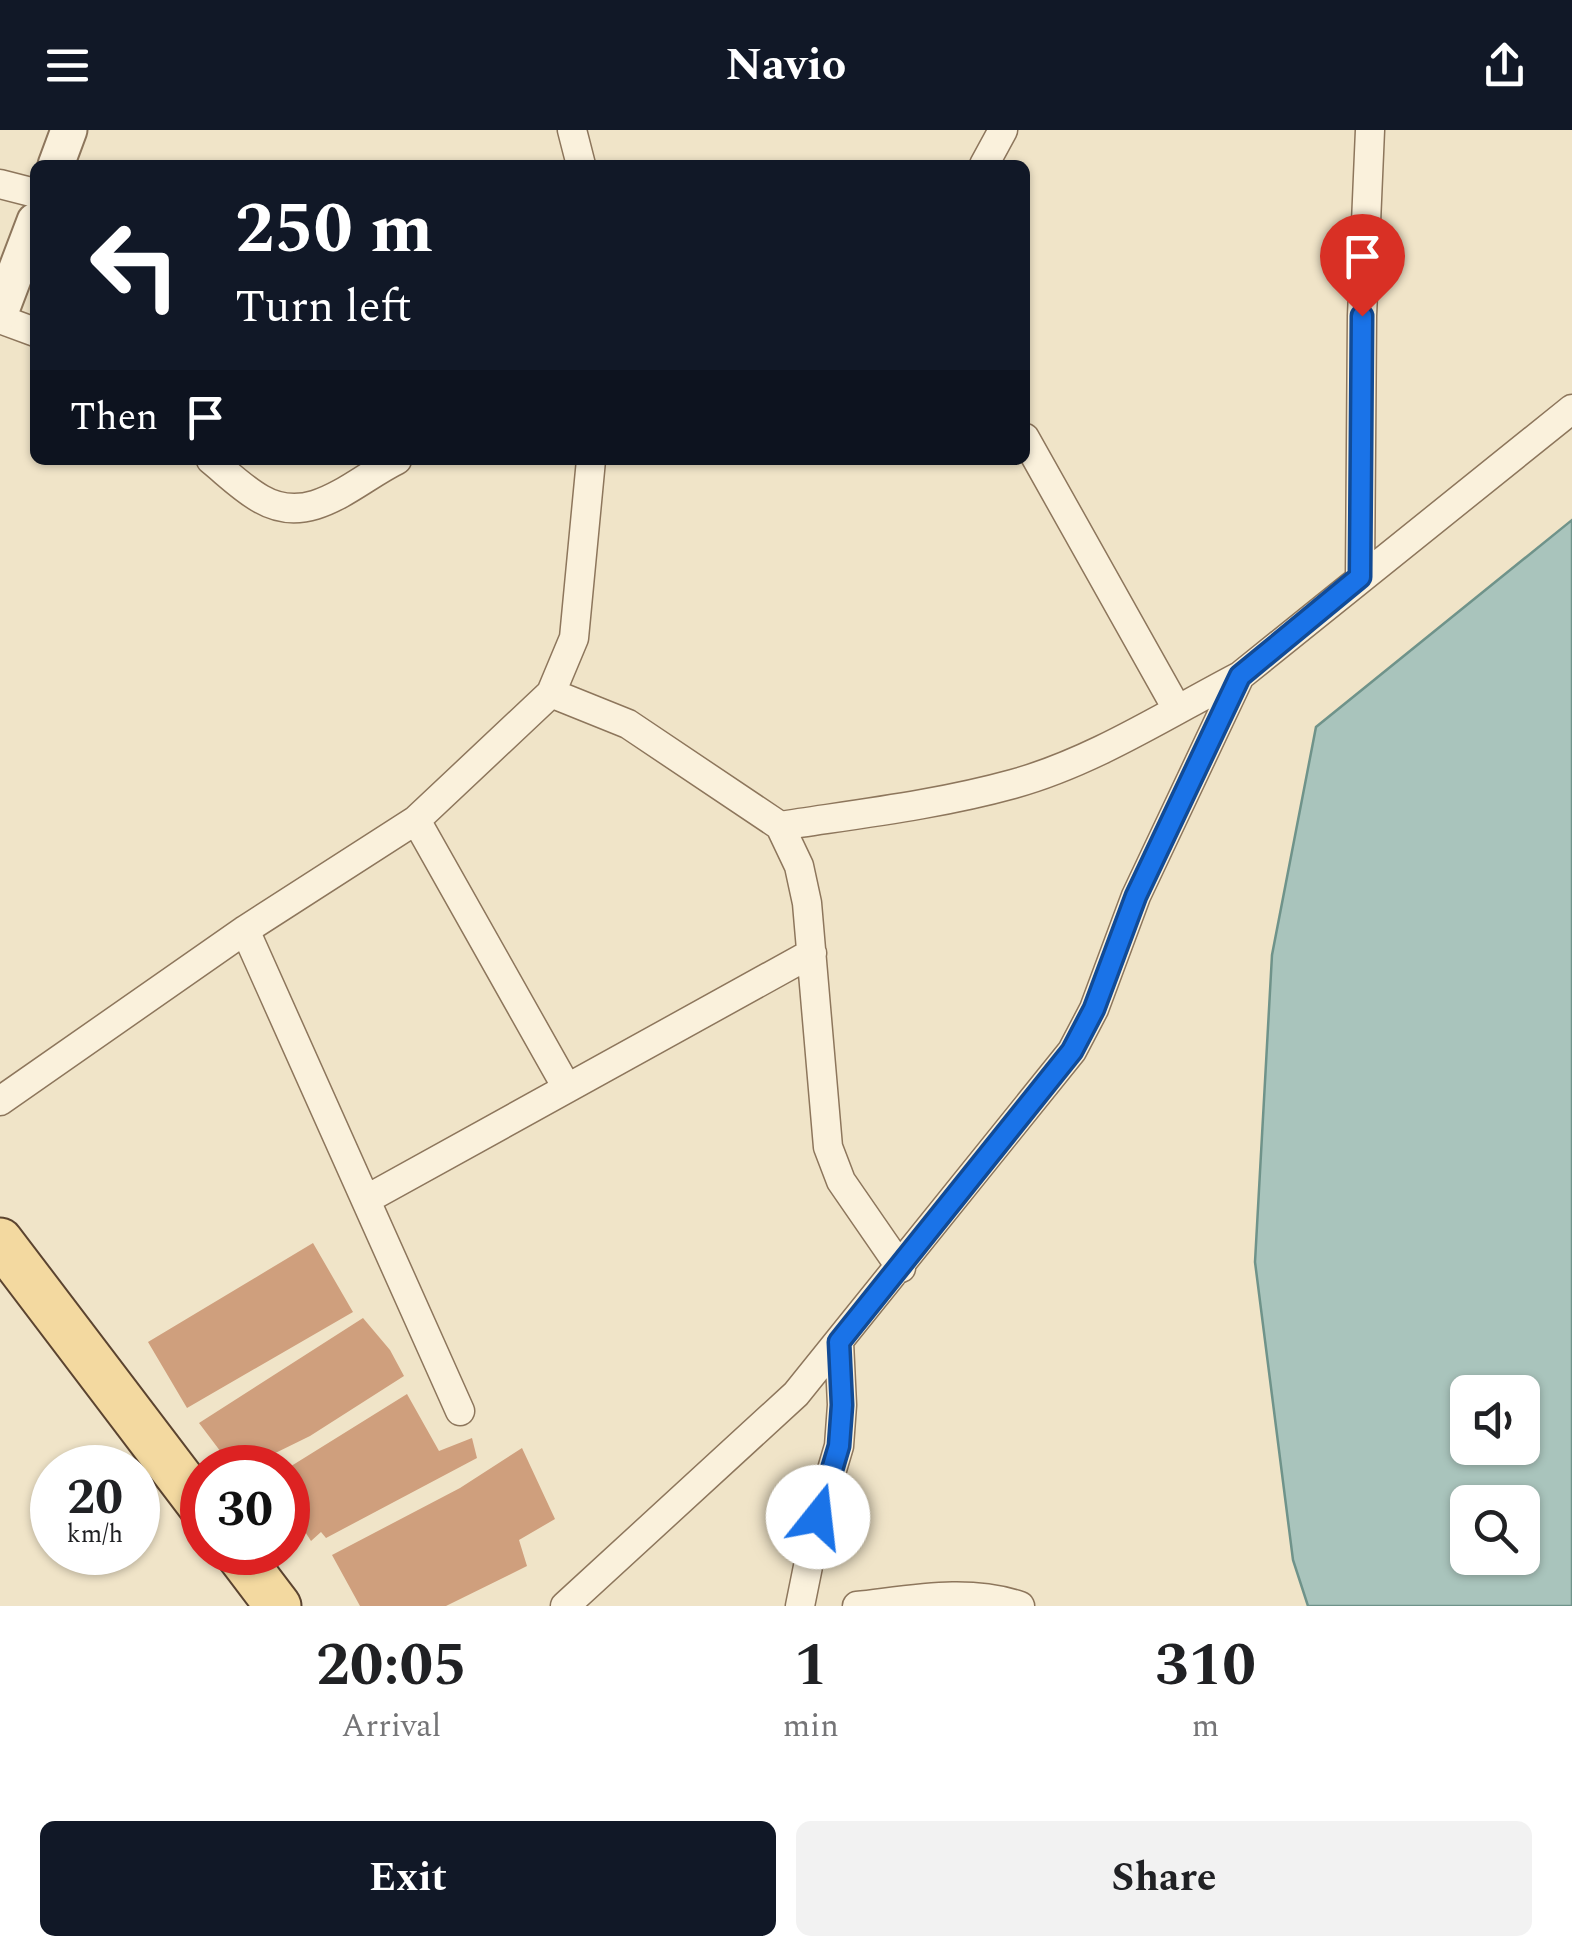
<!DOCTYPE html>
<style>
:root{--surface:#fff;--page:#f2f2f2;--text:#202124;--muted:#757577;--accent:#111827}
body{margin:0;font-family:Spectral,serif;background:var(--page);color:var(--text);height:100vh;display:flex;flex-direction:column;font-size:38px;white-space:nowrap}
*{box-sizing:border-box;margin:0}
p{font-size:32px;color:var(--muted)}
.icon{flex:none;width:55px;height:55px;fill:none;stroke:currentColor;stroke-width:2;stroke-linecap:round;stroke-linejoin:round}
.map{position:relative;height:1476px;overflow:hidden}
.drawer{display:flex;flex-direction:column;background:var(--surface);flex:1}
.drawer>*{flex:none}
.banner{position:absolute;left:30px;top:30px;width:1000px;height:305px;border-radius:15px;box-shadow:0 2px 8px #0004;background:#111827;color:#fff;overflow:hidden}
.controls{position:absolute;left:1450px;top:1245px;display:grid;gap:20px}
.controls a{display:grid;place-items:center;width:90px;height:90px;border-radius:15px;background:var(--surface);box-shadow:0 2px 8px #0004;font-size:50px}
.speed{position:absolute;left:30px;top:1315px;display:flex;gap:20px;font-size:50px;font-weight:700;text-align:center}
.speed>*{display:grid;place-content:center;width:130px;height:130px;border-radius:50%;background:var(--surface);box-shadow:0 2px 8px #0004;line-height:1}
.speed small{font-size:25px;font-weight:400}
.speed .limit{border:15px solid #d22;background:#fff;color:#111}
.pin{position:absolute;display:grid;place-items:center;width:85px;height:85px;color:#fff;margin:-102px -42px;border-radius:50% 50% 50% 0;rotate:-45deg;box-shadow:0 0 10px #0007}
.pin .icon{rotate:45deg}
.me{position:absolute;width:110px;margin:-55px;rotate:16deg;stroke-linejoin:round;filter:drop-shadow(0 0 8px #0008)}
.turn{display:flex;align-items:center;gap:35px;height:210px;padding:0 40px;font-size:45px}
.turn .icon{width:130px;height:130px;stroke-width:2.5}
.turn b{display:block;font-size:70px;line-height:85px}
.then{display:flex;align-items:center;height:95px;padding:0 40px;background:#0003;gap:20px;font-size:38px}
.eta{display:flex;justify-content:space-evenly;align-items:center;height:170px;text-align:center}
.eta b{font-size:60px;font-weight:700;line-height:70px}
.cta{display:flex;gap:20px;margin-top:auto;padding:20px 40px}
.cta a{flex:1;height:115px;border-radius:15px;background:var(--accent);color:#fff;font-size:40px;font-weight:700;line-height:115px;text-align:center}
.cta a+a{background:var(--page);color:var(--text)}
header{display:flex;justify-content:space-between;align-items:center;height:130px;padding:0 40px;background:var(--accent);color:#fff;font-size:45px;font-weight:700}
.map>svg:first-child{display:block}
</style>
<header><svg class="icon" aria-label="menu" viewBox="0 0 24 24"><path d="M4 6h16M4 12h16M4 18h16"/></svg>Navio<svg class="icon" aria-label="share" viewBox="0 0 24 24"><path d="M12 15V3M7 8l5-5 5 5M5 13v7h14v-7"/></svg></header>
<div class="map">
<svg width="1572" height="1476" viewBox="0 0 1572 1476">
<rect width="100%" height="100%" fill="#f0e4c8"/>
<!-- water -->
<path fill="#a9c4bc" stroke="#6f938a" stroke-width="2.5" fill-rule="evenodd" d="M1572 390V1476H1308L1293 1430 1255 1132 1272 825 1316 597ZM1468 1262H1522V1318H1468ZM1468 1372H1522V1428H1468Z"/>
<!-- building -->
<path fill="#cf9f7d" d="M313 1113 353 1182 187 1278 148 1212Z
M363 1188 390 1220 404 1246 310 1306 245 1338H233L199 1293Z
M407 1264 439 1321 472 1308 477 1328 326 1408 321 1402 311 1411 288 1375V1338Z
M522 1318 555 1389 519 1410 527 1436 446 1476H360L332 1425 460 1358Z"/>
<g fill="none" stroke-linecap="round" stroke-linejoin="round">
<defs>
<path id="minor" d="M572 0 581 35
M984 35 1003 0
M0 54 35 63
M0 189 35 202
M1025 308 1177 579
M211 330C227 343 243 359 261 369 311 398 354 351 397 330
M1360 447 1362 186 1370 0
M551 563 628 594 780 696 799 736 807 773 828 1017 841 1051 901 1138
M416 690 567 958
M780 696C858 684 937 675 1013 654 1093 632 1167 584 1240 546
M245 800 460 1281
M0 971 245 800 416 690 551 563 574 508 591 330
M367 1069 812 823
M565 1476 796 1264 1072 921 1094 879 1136 766 1240 546 1572 279
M800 1476 818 1387 839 1316 842 1275 839 1212
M857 1476C911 1470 968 1458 1020 1476"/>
<path id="tertiary" d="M56 35 69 0
M0 183 35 91"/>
<path id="primary" d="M0 1111 202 1377
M237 1422 278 1476"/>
</defs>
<!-- minor casing -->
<use href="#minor" stroke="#8d765c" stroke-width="31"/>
<!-- tertiary casing -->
<use href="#tertiary" stroke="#8d765c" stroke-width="39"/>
<!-- primary casing -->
<use href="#primary" stroke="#5b4430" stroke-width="49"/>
<!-- minor -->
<use href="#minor" stroke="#faf1dc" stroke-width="28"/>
<!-- tertiary -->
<use href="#tertiary" stroke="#faf1dc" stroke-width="35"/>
<!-- primary -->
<use href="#primary" stroke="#f3d9a0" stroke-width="45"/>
</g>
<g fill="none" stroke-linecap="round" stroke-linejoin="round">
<defs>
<path id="route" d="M818 1387 839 1316 842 1275 839 1212 1072 921 1094 879 1136 766 1240 546 1360 447 1362 186"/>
</defs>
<!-- route casing -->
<use href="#route" stroke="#114b97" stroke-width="25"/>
<!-- route -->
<use href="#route" stroke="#1a73e8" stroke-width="18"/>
</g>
</svg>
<div class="controls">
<a><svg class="icon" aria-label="sound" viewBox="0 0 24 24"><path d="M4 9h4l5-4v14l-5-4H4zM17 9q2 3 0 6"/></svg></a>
<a><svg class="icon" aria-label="search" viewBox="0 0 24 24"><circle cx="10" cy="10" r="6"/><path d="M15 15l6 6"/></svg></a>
</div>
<div class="speed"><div>20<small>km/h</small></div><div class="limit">30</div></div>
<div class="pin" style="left:1362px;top:186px;background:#d93025"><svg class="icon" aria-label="arrive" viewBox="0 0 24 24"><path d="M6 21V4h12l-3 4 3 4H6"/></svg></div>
<svg class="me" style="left:818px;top:1387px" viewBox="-20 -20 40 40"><circle r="19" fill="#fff"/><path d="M0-13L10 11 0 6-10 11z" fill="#1a73e8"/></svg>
<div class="banner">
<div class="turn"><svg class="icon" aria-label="left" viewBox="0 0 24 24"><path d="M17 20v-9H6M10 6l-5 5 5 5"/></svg><div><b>250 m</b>Turn left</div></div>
<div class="then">Then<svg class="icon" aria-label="arrive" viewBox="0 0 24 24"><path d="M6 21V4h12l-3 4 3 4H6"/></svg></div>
</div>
</div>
<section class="drawer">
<div class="eta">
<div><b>20:05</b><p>Arrival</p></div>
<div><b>1</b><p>min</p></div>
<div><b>310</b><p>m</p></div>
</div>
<div class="cta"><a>Exit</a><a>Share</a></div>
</section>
